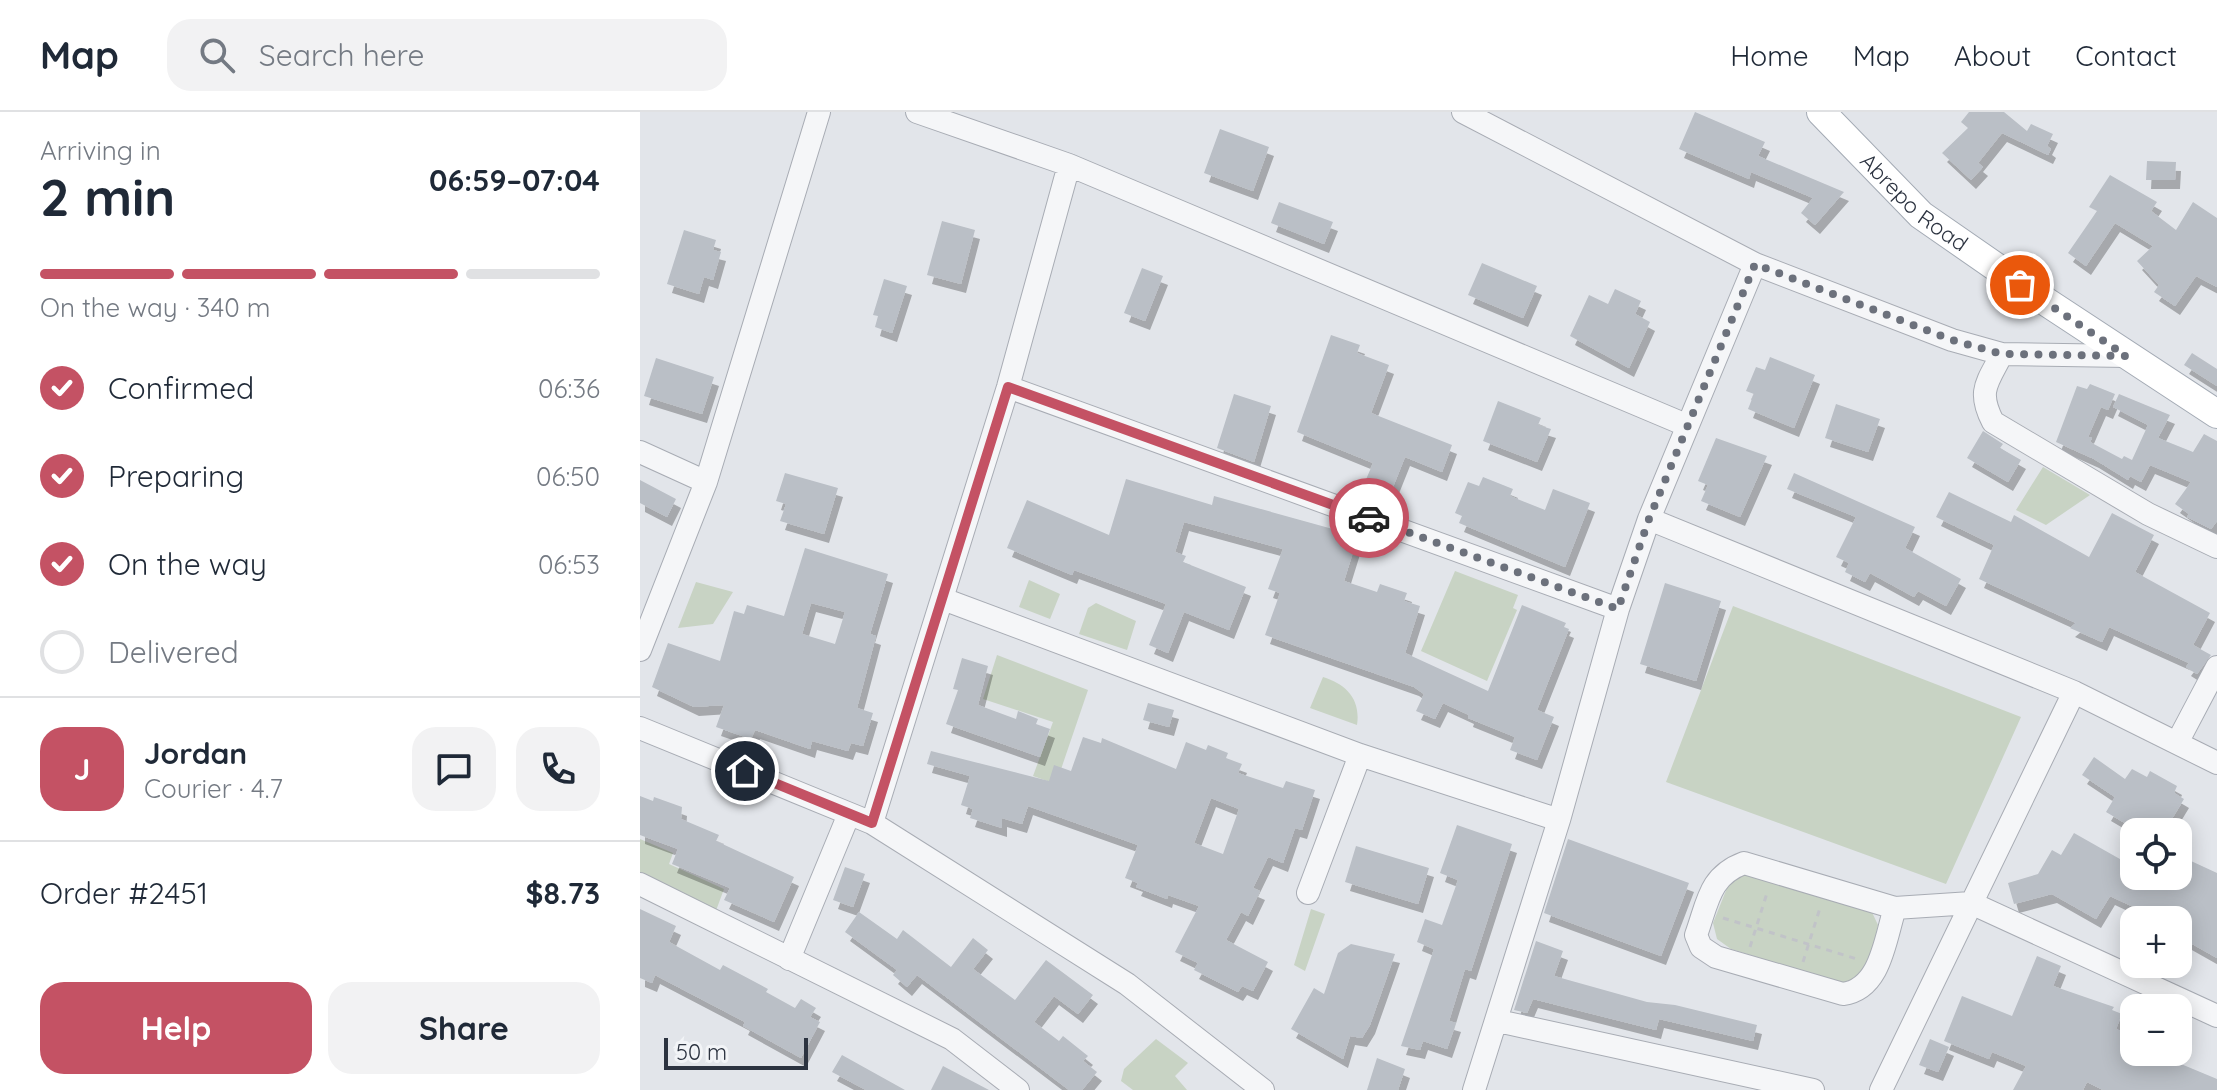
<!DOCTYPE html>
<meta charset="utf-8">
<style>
:root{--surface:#fff;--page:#f2f2f3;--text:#1f2937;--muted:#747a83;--line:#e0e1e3;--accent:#c45264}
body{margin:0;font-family:Quicksand,sans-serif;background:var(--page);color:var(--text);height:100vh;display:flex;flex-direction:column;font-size:30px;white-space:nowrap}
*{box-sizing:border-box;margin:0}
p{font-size:26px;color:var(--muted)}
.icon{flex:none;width:44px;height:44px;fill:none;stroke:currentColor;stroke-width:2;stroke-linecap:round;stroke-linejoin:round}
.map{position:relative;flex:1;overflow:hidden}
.panel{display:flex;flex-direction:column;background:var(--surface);width:640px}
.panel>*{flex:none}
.fabs{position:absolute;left:1480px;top:706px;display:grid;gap:16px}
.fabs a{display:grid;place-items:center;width:72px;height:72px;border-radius:16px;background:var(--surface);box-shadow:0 4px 20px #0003;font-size:40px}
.scale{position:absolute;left:24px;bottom:20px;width:144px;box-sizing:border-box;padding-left:8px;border:4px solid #2c3340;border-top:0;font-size:22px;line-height:28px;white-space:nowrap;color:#2c3340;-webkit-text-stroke:6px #f2f4f7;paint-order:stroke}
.pin{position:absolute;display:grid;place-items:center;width:68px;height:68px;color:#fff;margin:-34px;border:4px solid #fff;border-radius:50%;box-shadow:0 2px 8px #0007}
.courier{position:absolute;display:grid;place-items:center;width:80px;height:80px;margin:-40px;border:6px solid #c45264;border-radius:50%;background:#fff;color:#222;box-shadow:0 2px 10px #0007}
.summary em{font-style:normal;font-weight:800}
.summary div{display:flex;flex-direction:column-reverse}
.summary{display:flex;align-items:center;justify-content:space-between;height:136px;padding:0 40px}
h1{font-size:52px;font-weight:800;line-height:60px}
.bar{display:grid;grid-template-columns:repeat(4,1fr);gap:12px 8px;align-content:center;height:96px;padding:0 40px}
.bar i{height:10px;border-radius:6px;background:var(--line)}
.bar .on{background:var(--accent)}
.bar p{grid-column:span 4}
.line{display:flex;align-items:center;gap:20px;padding:0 40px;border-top:2px solid var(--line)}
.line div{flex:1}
.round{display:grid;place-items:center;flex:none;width:84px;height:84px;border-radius:24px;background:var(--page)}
ol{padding:0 40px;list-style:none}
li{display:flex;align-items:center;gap:24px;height:88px}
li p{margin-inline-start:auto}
li .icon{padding:8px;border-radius:50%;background:var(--accent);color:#fff;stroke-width:4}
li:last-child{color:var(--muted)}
li i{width:44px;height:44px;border:4px solid var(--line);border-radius:50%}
.action{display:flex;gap:16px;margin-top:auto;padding:16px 40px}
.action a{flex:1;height:92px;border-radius:24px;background:var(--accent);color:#fff;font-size:32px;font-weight:800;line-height:92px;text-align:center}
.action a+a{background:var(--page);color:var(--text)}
header{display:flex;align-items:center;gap:48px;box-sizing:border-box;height:112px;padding:0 40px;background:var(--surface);border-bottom:2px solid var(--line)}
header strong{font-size:38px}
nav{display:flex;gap:44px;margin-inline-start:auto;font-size:28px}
.search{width:560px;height:72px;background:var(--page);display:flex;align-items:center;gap:20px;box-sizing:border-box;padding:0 28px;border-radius:24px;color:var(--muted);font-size:30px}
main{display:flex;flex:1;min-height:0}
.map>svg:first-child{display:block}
.green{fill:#c8d3c4}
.building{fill:#babfc6;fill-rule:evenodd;filter:url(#shadow)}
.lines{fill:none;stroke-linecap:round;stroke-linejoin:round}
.minor-casing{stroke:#a8acb4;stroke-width:24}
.major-casing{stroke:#a3aab4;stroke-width:30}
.path{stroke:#c1c3c8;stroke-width:3;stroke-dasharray:6 6;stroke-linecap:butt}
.minor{stroke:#f5f6f8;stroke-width:22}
.major{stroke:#fff;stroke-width:28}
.done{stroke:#6c717c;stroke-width:8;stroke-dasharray:0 14.4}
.route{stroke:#c45264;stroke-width:10}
.labels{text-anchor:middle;stroke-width:8;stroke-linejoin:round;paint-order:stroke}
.street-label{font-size:22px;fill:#2c3340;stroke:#f2f4f7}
</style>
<header>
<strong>Map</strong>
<div class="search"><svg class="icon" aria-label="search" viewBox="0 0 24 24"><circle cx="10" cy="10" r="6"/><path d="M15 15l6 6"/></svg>Search here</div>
<nav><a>Home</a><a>Map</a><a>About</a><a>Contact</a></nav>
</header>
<main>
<section class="panel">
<div class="summary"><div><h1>2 min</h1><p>Arriving in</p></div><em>06:59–07:04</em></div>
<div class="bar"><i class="on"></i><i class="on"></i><i class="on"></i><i></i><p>On the way · 340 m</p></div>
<ol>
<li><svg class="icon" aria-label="check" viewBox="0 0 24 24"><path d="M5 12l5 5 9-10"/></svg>Confirmed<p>06:36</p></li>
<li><svg class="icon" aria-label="check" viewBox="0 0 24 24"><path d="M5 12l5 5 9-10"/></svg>Preparing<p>06:50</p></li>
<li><svg class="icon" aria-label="check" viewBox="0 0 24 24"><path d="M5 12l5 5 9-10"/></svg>On the way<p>06:53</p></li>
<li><i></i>Delivered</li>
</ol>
<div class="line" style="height:144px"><b class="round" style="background:var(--accent);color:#fff">J</b><div><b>Jordan</b><p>Courier · 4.7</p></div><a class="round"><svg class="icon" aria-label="chat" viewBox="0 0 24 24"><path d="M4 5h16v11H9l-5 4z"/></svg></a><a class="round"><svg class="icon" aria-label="phone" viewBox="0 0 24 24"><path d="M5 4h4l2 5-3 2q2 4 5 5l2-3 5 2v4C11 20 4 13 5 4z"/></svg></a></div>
<div class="line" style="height:104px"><div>Order #2451</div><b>$8.73</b></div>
<div class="action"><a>Help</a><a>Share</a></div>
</section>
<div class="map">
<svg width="1577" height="978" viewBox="0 0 1577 978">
<defs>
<filter id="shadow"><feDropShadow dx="5" dy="9" stdDeviation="0" flood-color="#0004"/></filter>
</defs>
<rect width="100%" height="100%" fill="#e2e5ea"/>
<path class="green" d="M1403,355L1450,383L1406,413L1376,398Z
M815,459L878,483L873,496L877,498L847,569L781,539Z
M389,468L420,482L410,507L379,495Z
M56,470L93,480L73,512L38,516Z
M456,491L496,509L487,538L439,522L448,496Z
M1093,494L1381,605L1306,772L1026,670Z
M357,543L448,578L416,672L393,664L413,610L343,587Z
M683,565C706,572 721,587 717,613L670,596Z
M0,727L33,741L29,752L84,777L74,804L0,764Z
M1107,760L1230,796L1238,813L1227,863L1203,872L1091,837L1077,827L1073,811L1089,771Z
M671,797L685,802L665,859L654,853Z
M516,927L548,951L535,964L547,978H493L481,969L484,957Z"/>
<path class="building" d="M1055,0L1125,30L1118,44L1204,80L1175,113L1161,101L1173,86L1111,60L1109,67L1039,37Z
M1329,0H1364L1387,19L1391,12L1413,22L1407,34L1411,37L1408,43L1362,21L1338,51L1343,55L1331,68L1302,41L1328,16L1321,10Z
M580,17L629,35L613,79L564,61Z
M1507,49L1536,50L1535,68H1506Z
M1470,63L1517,90L1511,99L1536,118L1553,90L1577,106V175L1556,164L1535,194L1514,180L1519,173L1497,149L1513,134L1475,111L1446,154L1428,141L1457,99L1449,95Z
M639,90L693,110L684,132L631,111Z
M302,109L335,118L321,172L287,163Z
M44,118L76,128L73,138L81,140L73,168L64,165L59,182L27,172Z
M842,151L897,174L883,206L828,183Z
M502,156L523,164L505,209L484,201Z
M244,167L267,174L252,221L235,215L238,204L233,203Z
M975,177L1001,189L995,202L1010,210L989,256L930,224L949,183L968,192Z
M691,223L720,233L717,241L749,253L731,301L812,333L802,360L765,345L745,395L719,384L733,351L657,320Z
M1552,241L1577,257V274L1544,253Z
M1130,245L1175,263L1154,316L1108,297L1114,282L1106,279L1116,255L1125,258Z
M16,246L74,265L62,302L4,284Z
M1450,272L1475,282L1468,298L1461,295L1448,325L1452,326L1450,330L1482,347L1484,344L1492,348L1508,313L1473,295L1479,282L1530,303L1518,326L1553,340L1564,322L1577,329V409L1571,417L1547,405L1549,402L1535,392L1551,370L1510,353L1501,370L1490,364L1488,368L1454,347L1416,330L1437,274L1447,277Z
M594,282L631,294L614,350L577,336Z
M858,289L901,306L898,313L911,317L897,350L843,329Z
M1196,292L1240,307L1228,340L1185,326Z
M1343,319L1363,332L1360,336L1381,348L1368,370L1327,346Z
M1076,326L1127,344L1100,405L1061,389L1068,373L1058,369Z
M145,361L198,376L184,422L140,409L146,392L136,389Z
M1154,361L1275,415L1265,436L1321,467L1306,494L1278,479L1274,485L1230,461L1225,470L1205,460L1209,451L1196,445L1216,405L1147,377Z
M843,365L873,377L870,384L905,398L913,377L950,391L925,455L819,411L822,404L815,401L828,370L839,374Z
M486,367L572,393L574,384L718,424L704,469L737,480L740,472L767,481L764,489L780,494L765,541L848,579L882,493L926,511L924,515L929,517L897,598L914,605L897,648L870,638L875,625L828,606L829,603L803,591L795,607L776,599L784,582L774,575L625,523L640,481L628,477L643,437L544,410L535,440L546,444L543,450L606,475L589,518L544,500L528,541L509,533L526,492L434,458L432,463L367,436L387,388L469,423Z
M0,368L36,387L27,405L0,391Z
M1309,380L1371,410L1374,403L1449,445L1472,401L1514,423L1495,460L1570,501L1553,533L1571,543L1557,562L1546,555L1549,551L1469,515L1462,530L1430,516L1436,511L1339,467L1354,433L1296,405Z
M165,436L248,462L230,522L236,524L217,596L233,601L223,634L211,631L208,639L172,629L170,637L115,618L111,627L76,615L84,593L54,595L12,575L28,531L80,549L94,499L104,502L107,493L144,504ZM171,491L205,500L195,532L162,522Z
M1025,471L1081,489L1056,569L1000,552Z
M322,546L348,554L338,593L376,607L378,599L398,607L396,612L410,617L400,645L306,612L318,578L313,577Z
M508,591L534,598L529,615L503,608Z
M443,625L461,631L462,626L536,657L546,630L566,638L568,633L588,641L586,646L602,652L598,661L643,676L646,669L675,678L662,718L655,716L643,751L628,745L613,776L620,779L608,804L601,800L586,828L628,850L613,879L602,874L598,880L554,858L558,851L535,840L559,794L528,783L527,787L496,775L498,771L485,766L498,733L388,694L382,712L362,706V716L330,706L333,697L321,693L330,664L287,652L291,639L409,669L414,653L431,659ZM571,686L599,697L583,742L554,731Z
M1454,645L1485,667L1492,657L1507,665L1510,659L1537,674L1534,681L1544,687L1524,720H1500L1466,700L1475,685L1442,663Z
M0,684L13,689L14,685L42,695L41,707L79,723L76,729L154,765L134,810L84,788L90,776L32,752L38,737L0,723Z
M817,713L872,732L831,859L825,857L809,909L816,911L807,937L783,929L780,938L761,934L794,837L777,830L785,807L802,813L818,768L800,761Z
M1434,721L1494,755V764H1538V743L1577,761V846L1538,824V808H1521L1470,784L1456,807L1412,782L1374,792L1368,771L1398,762L1412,738L1421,743Z
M928,727L1049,771L1021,844L904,801Z
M716,734L789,756L778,792L705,770Z
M205,755L225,762L213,795L193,788Z
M0,797L36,814L29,830L80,858L83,853L128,877L126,880L155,896L161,887L176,896L170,905L180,910L161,946L103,914L105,910L15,863L12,871L0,866Z
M219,800L257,827L263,818L311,855L333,826L348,838L333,857L375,888L406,848L453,883L438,902L414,884L394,910L419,929L423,924L448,944L443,949L457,960L442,978H429L277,863L267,875L253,863L257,858L205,820Z
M896,829L923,839L914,864L1007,890L1035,893L1117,913L1113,929L1019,907L1016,918L893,887L887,901L874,898Z
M711,832L755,842L730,913L722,926L710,924L703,947L651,917L674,876L684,882L698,841Z
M1397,844L1421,854L1413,874L1474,895L1472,898L1482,902L1476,917L1494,925V940H1525L1542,949L1541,952L1577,967V978H1463L1447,970L1443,978H1373L1386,954L1352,940L1349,947L1304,929L1322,884L1372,904Z
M1290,927L1309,935L1298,960L1279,953Z
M202,943L265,978H226L192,960Z
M737,946L765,957L758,978H727Z
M303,954L349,978H291Z"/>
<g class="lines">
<g class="minor-casing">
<path id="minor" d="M277,0L429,53L1046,313
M823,0L1115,152L1312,228L1362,242L1486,244
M1362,242C1347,271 1337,279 1353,310L1508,402L1577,435
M368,275L978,497
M0,340L66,370
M1009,407L1434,580L1577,651
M303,487L720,643L919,708
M0,538L66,370L179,0
M0,616L232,711L487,872L623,978
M1538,629L1577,555
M232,711L368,275L429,53
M0,772L312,927L378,978
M668,781L720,643
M1255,796C1245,827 1241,877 1203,882L1076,845L1061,835L1056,823C1068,790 1069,764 1104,751L1255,796L1331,791L1577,904
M149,847L209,702
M858,909L1173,978
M834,978L919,708L978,497L1009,407L1115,152
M1241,978L1434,580"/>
</g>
<g class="major-casing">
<g id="major">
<path id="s1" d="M1181,0L1281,103L1405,189L1577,302"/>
</g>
</g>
<path class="path" d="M1083,806L1217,847
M1110,835L1127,781
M1163,850L1180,796"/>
<use href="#minor" class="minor"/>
<use href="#major" class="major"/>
</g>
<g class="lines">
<path class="done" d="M729,406L978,497L1009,407L1115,152L1312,228L1362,242L1486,244L1380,173"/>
<path class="route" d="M105,659L232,711L368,275L729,406"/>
</g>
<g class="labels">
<g class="street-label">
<text dy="8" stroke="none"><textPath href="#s1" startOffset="130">Abrepo Road</textPath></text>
</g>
</g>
</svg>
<div class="fabs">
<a><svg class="icon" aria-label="locate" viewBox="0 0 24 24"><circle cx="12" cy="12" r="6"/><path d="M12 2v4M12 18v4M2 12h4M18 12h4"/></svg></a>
<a>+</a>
<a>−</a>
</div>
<div class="scale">50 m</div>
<div class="pin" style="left:1380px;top:173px;background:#ea580c"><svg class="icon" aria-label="bag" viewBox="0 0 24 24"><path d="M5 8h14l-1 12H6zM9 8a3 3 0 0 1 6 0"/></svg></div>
<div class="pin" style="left:105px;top:659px;background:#1f2937"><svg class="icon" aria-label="home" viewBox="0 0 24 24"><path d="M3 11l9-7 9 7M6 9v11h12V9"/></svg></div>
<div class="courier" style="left:729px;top:406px"><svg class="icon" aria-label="car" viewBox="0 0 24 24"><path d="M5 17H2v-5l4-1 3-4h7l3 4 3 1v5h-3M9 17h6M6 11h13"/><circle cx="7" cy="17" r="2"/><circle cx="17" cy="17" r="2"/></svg></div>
</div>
</main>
